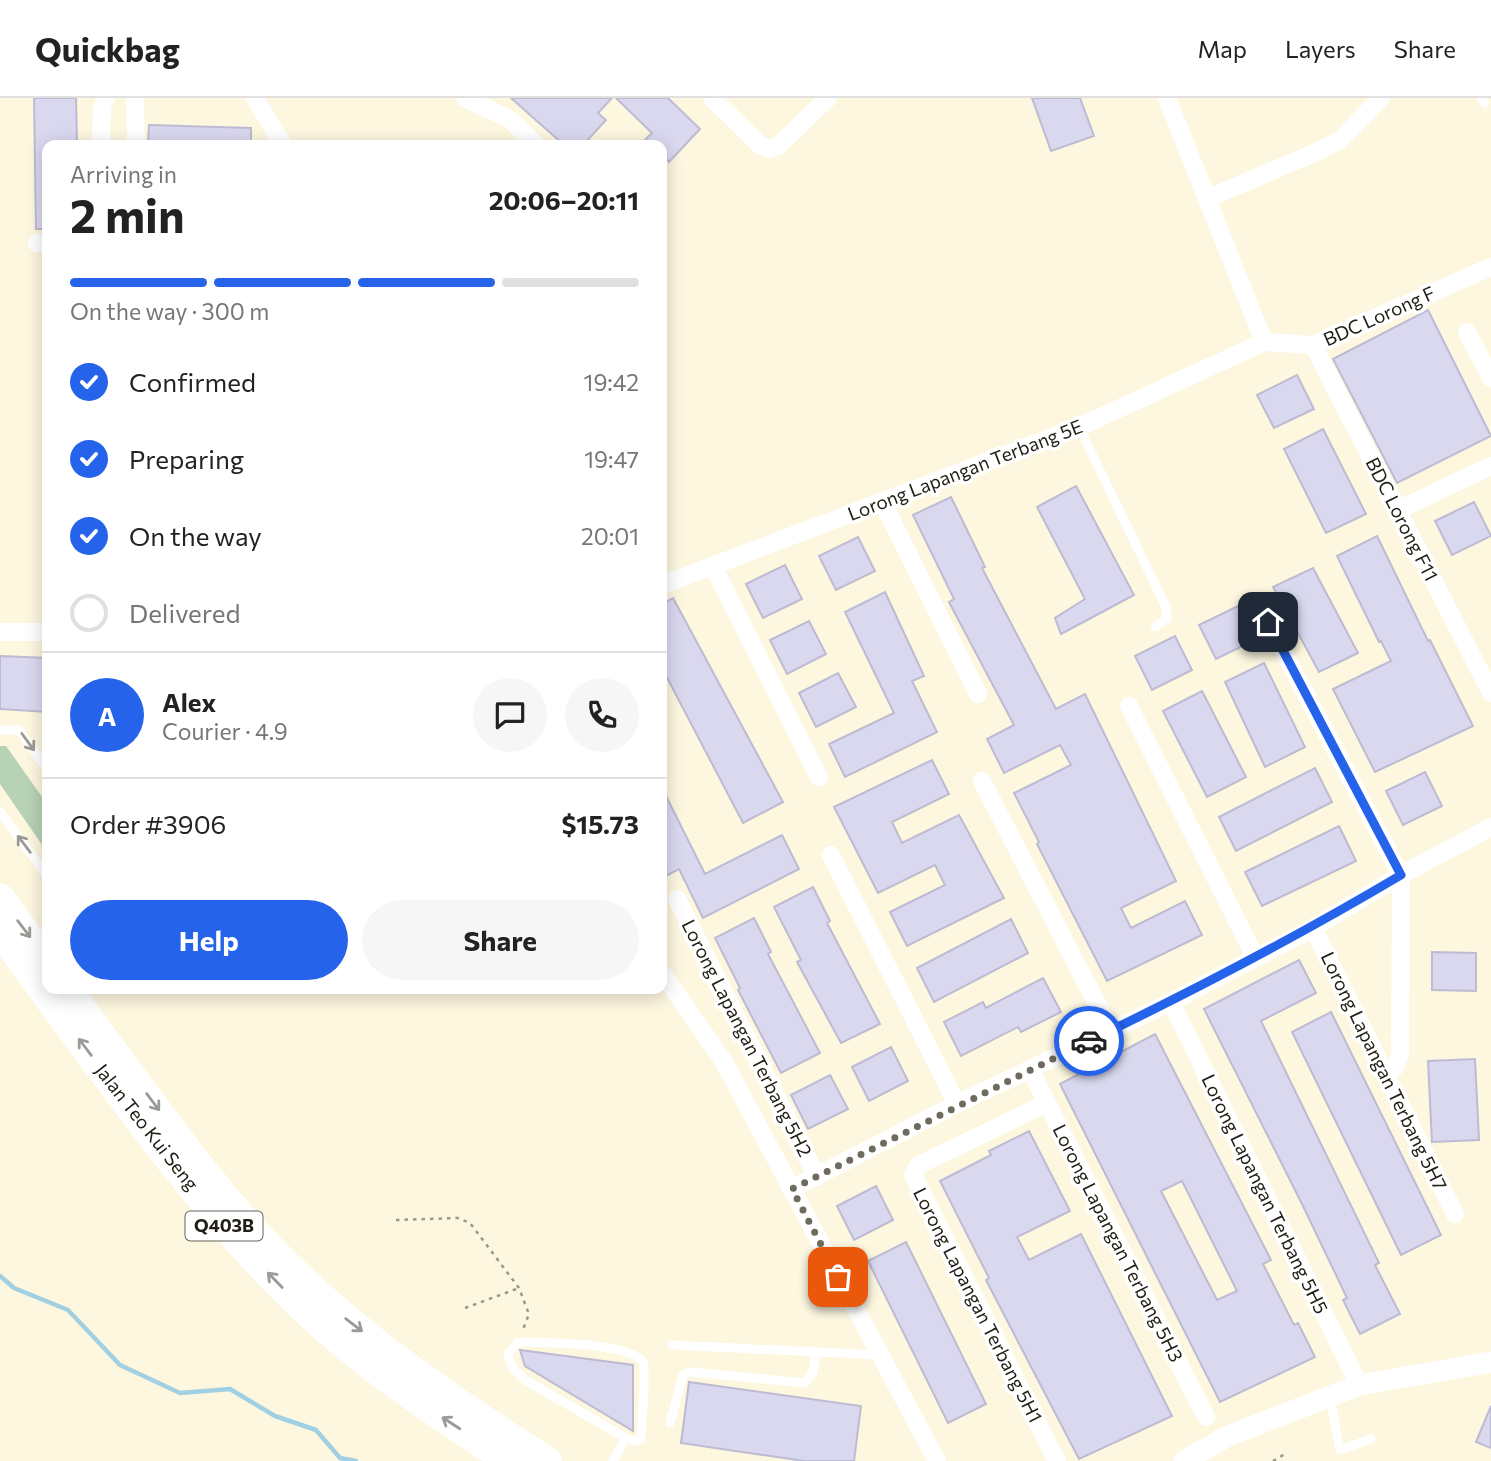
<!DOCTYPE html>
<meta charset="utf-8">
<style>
:root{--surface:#fff;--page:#f6f6f6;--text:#222;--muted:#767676;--line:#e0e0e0;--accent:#2563eb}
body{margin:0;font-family:Commissioner,sans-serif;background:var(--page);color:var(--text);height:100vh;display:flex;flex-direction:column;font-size:26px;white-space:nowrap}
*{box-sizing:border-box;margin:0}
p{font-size:23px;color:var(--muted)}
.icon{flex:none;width:38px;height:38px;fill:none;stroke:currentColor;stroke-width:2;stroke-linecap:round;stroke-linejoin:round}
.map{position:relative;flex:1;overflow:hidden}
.sheet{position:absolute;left:42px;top:42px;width:625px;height:854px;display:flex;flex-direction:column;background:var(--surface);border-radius:14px;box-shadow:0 4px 18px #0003}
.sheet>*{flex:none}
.pin{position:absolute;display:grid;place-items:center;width:60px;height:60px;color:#fff;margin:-30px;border-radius:14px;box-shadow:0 4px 10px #0006}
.courier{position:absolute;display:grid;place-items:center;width:70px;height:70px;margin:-35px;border:5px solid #2563eb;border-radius:50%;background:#fff;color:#222;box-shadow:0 2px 9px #0007}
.headline em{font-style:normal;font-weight:700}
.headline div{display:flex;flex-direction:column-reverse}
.headline{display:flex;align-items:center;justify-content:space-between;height:119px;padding:0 28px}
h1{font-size:46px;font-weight:700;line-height:52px}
.bar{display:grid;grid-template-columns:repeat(4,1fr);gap:10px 7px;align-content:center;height:84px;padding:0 28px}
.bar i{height:9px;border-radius:5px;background:var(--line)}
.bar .current{background:var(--accent)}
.bar p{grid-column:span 4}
.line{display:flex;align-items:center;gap:18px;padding:0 28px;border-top:2px solid var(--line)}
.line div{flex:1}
.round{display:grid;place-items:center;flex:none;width:74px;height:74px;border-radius:37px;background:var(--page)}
ol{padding:0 28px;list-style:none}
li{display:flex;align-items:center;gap:21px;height:77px}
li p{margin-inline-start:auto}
li .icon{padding:7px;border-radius:50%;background:var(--accent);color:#fff;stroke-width:4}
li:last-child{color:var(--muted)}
li i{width:38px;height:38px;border:4px solid var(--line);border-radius:50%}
.cta{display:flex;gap:14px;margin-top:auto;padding:14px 28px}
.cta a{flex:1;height:80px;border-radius:42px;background:var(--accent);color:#fff;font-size:28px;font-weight:700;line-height:80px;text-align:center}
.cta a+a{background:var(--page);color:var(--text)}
header{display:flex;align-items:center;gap:42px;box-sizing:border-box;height:98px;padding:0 35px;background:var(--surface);border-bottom:2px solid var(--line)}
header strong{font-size:33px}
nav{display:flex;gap:38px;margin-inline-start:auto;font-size:24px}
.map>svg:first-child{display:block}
.green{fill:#b7d2b4}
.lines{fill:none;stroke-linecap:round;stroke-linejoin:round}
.stream{stroke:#a1d0e2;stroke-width:4.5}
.building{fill:#dad8ef;stroke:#bdbbd1;stroke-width:2;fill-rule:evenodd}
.path{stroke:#9c9887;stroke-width:2.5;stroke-dasharray:3.5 5;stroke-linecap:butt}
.service{stroke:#fff;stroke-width:9}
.minor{stroke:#fff;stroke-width:18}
.tertiary{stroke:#fff;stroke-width:21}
.trunk{stroke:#fff;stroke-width:28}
.oneway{stroke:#9b9a96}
.done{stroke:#6e6a5d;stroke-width:7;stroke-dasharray:0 12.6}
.route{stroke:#2563eb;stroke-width:9}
.labels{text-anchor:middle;stroke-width:7;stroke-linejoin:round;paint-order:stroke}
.shield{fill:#fff;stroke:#64625c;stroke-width:2}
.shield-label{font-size:18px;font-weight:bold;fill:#211e16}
.street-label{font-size:19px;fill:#211e16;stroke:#fff}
</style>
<header>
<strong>Quickbag</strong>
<nav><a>Map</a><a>Layers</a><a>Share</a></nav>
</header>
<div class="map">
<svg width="1491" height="1363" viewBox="0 0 1491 1363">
<rect width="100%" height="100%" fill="#fdf7e0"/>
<path class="green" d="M0,648H6L47,706V754L0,686Z"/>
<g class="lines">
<path class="stream" d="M0,1178L14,1190L68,1212L120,1267L180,1295L230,1291L275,1318L316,1332L340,1360L356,1363"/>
</g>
<path class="building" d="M34,0H76L77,47H47V131H36Z
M511,0H612L598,15L606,22L583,47H564Z
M616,0H668L700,31L669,64L662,57V47H651L645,42L652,35Z
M1032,0H1080L1094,38L1051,53Z
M149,27L251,30V47H148Z
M1428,212L1491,338L1397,385L1333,261Z
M1297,277L1314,311L1274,330L1257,297Z
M1323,331L1366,416L1326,435L1284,351Z
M1076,388L1134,497L1061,536L1055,520L1085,501L1037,409Z
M951,399L985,469L982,470L1056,611L1085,596L1176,783L1121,810L1131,830L1185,803L1202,837L1107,883L1037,746L1039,744L1014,695L1071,667L1060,647L1004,675L987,641L1014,627L949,504L954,501L913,417Z
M1474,404L1491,438L1452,457L1435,423Z
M1377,438L1428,543L1430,542L1473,628L1375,674L1333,591L1391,563L1381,543L1379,544L1337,458Z
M858,439L875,473L836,492L819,458Z
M785,467L802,501L763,520L746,486Z
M1313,470L1358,555L1319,574L1273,489Z
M885,494L924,578L912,583L937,634L845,679L829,646L894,615L845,514Z
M673,500L783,704L743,725L662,570V506Z
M1238,508L1255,542L1216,561L1199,527Z
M809,523L826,556L787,576L770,542Z
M1175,538L1192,572L1152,592L1135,558Z
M0,558L47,560V614L0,611Z
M1264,565L1305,649L1265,669L1225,584Z
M838,575L856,609L816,629L799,595Z
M1202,593L1246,679L1207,699L1163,613Z
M932,662L949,696L892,724L902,745L959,717L1004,800L907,848L890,814L945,787L935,767L878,795L834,709Z
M1315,670L1332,704L1236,753L1219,719Z
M1425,674L1442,708L1403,727L1386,693Z
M662,690L705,776L782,737L799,771L703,820L679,771L662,780Z
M1339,728L1356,763L1262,808L1245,774Z
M813,789L830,823L827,825L880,926L841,945L797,864L801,862L774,809Z
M754,820L771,854L768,856L820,955L781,975L738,892L740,890L715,840Z
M1011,821L1028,855L934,904L917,870Z
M1432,854L1476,855V893L1432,892Z
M1299,862L1316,895L1261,923L1379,1165L1375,1167L1400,1216L1360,1236L1343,1202L1347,1200L1302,1106L1204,911Z
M1043,880L1061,914L1021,934L1018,929L961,958L944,924L983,904L986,910Z
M1331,914L1441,1137L1401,1157L1292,934Z
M1155,936L1271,1162L1263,1166L1294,1227L1298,1225L1315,1259L1220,1304L1060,986ZM1182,1083L1237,1193L1217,1202L1161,1093Z
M891,949L908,983L869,1003L852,969Z
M1475,961L1479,1042L1432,1044L1428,963Z
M830,977L848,1011L808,1031L791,997Z
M1029,1033L1070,1113L1017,1139L1029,1162L1081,1136L1172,1318L1079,1361L986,1182L989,1180L940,1083L991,1057L989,1053Z
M876,1088L893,1122L854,1142L837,1108Z
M906,1144L986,1306L948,1325L868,1163Z
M520,1252L633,1267V1333L525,1268Z
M689,1284L861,1308L854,1363H804L681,1345Z
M1491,1308V1350L1476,1344Z"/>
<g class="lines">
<path class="path" d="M396,1122L458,1120L470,1125L519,1190L529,1216L522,1234
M465,1210L519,1190
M1273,1363L1285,1356"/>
<path class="service" d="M1481,0L1485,5
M1079,329L1166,509L1167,521L1155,529
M0,632H19L47,671
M0,714L47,778
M131,891H149
M672,1247L880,1257
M1330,1300L1340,1352L1371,1341
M670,1325L683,1277L690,1274L805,1285L813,1274L816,1254
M613,1363L626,1340L635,1343L641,1341C641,1327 647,1275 643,1265C634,1244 542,1245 518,1244L508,1256L512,1269L525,1282L626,1340"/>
<path class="minor" d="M135,0L136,47
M255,0L283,47
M465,0L511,22L536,47
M712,0L760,47L769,51L778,48L828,0
M1167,0L1264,244
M101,47L102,10L106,0
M1206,101L1319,53L1340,42L1381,0
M37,145L47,146
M1467,234L1491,280
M1313,247L1491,595
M883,405L978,596
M1398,412L1491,368
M713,468L819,679
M662,487L1079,329L1264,244L1313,247L1491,169
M1268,524L1401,777L1400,957L1395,969L1386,975
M0,534H47
M1129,608L1255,859
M982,683L1111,933
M831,757L957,1006
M677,801L817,1079
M1313,830L1455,1116
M662,875L724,964L937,1363
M1171,904L1359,1287
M1030,971L1206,1319
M1047,1005L919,1067L913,1077L1057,1363
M791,1091L957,1006L1171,904L1313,830L1401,777L1491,729"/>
<path class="tertiary" d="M1184,1363L1228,1338L1359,1287L1491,1264"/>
<path class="trunk" d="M0,799L47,863
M0,835C95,962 185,1097 299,1207C361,1267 436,1316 508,1363
M68,891C124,966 178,1044 239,1115C326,1216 436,1292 548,1363"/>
</g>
<defs><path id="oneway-shaft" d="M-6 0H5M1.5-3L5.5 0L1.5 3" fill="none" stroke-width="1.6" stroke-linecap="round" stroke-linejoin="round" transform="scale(1.75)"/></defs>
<g class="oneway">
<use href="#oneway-shaft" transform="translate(28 644) rotate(54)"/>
<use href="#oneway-shaft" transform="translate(24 746) rotate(-127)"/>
<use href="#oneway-shaft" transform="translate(24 831) rotate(53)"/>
<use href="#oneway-shaft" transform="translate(85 949) rotate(-127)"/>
<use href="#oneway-shaft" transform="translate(153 1004) rotate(53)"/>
<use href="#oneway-shaft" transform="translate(275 1182) rotate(-134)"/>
<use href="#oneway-shaft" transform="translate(354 1227) rotate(38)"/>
<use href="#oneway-shaft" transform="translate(451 1325) rotate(-147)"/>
</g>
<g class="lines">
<path class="done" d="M838,1179L792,1091L1089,943"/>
<path class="route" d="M1089,943C1195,892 1300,837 1401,777L1268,524"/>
</g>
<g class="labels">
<rect class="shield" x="185.5" y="1113.5" width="77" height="29" rx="5"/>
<g class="shield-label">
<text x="224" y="1134">Q403B</text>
</g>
<g class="street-label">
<text transform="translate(1379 218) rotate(-24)" y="7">BDC Lorong F</text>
<text transform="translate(965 372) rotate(-21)" y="7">Lorong Lapangan Terbang 5E</text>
<text transform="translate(1402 421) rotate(63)" y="7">BDC Lorong F11</text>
<text transform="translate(747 940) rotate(63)" y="7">Lorong Lapangan Terbang 5H2</text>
<text transform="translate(1384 973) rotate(64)" y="7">Lorong Lapangan Terbang 5H7</text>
<text transform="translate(147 1029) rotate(52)" y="7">Jalan Teo Kui Seng</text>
<text transform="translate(1265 1096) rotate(64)" y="7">Lorong Lapangan Terbang 5H5</text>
<text transform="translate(1118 1145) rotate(63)" y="7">Lorong Lapangan Terbang 5H3</text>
<text transform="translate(978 1207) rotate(63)" y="7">Lorong Lapangan Terbang 5H1</text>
</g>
</g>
</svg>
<div class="pin" style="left:838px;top:1179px;background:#ea580c"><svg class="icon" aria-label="bag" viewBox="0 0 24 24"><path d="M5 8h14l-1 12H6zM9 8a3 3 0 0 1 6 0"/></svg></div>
<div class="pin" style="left:1268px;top:524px;background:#1f2937"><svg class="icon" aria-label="home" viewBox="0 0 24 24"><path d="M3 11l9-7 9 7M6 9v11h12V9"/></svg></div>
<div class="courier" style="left:1089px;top:943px"><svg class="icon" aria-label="car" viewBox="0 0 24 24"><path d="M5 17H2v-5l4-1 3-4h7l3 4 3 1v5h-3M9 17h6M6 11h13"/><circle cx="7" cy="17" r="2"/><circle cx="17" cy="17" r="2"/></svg></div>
<section class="sheet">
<div class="headline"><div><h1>2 min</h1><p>Arriving in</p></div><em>20:06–20:11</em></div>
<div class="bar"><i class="current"></i><i class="current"></i><i class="current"></i><i></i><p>On the way · 300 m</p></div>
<ol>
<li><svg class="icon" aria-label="check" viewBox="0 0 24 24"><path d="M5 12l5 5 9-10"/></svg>Confirmed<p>19:42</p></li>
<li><svg class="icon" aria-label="check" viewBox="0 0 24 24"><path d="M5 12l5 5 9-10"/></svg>Preparing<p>19:47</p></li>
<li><svg class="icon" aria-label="check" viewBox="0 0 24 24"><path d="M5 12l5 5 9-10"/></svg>On the way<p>20:01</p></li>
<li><i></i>Delivered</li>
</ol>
<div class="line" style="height:126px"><b class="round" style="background:var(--accent);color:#fff">A</b><div><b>Alex</b><p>Courier · 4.9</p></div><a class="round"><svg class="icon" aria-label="chat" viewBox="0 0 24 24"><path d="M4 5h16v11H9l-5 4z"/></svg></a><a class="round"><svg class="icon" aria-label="phone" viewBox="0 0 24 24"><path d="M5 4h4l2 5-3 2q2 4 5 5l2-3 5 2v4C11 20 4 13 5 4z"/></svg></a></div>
<div class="line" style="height:91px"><div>Order #3906</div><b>$15.73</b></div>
<div class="cta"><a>Help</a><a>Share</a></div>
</section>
</div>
